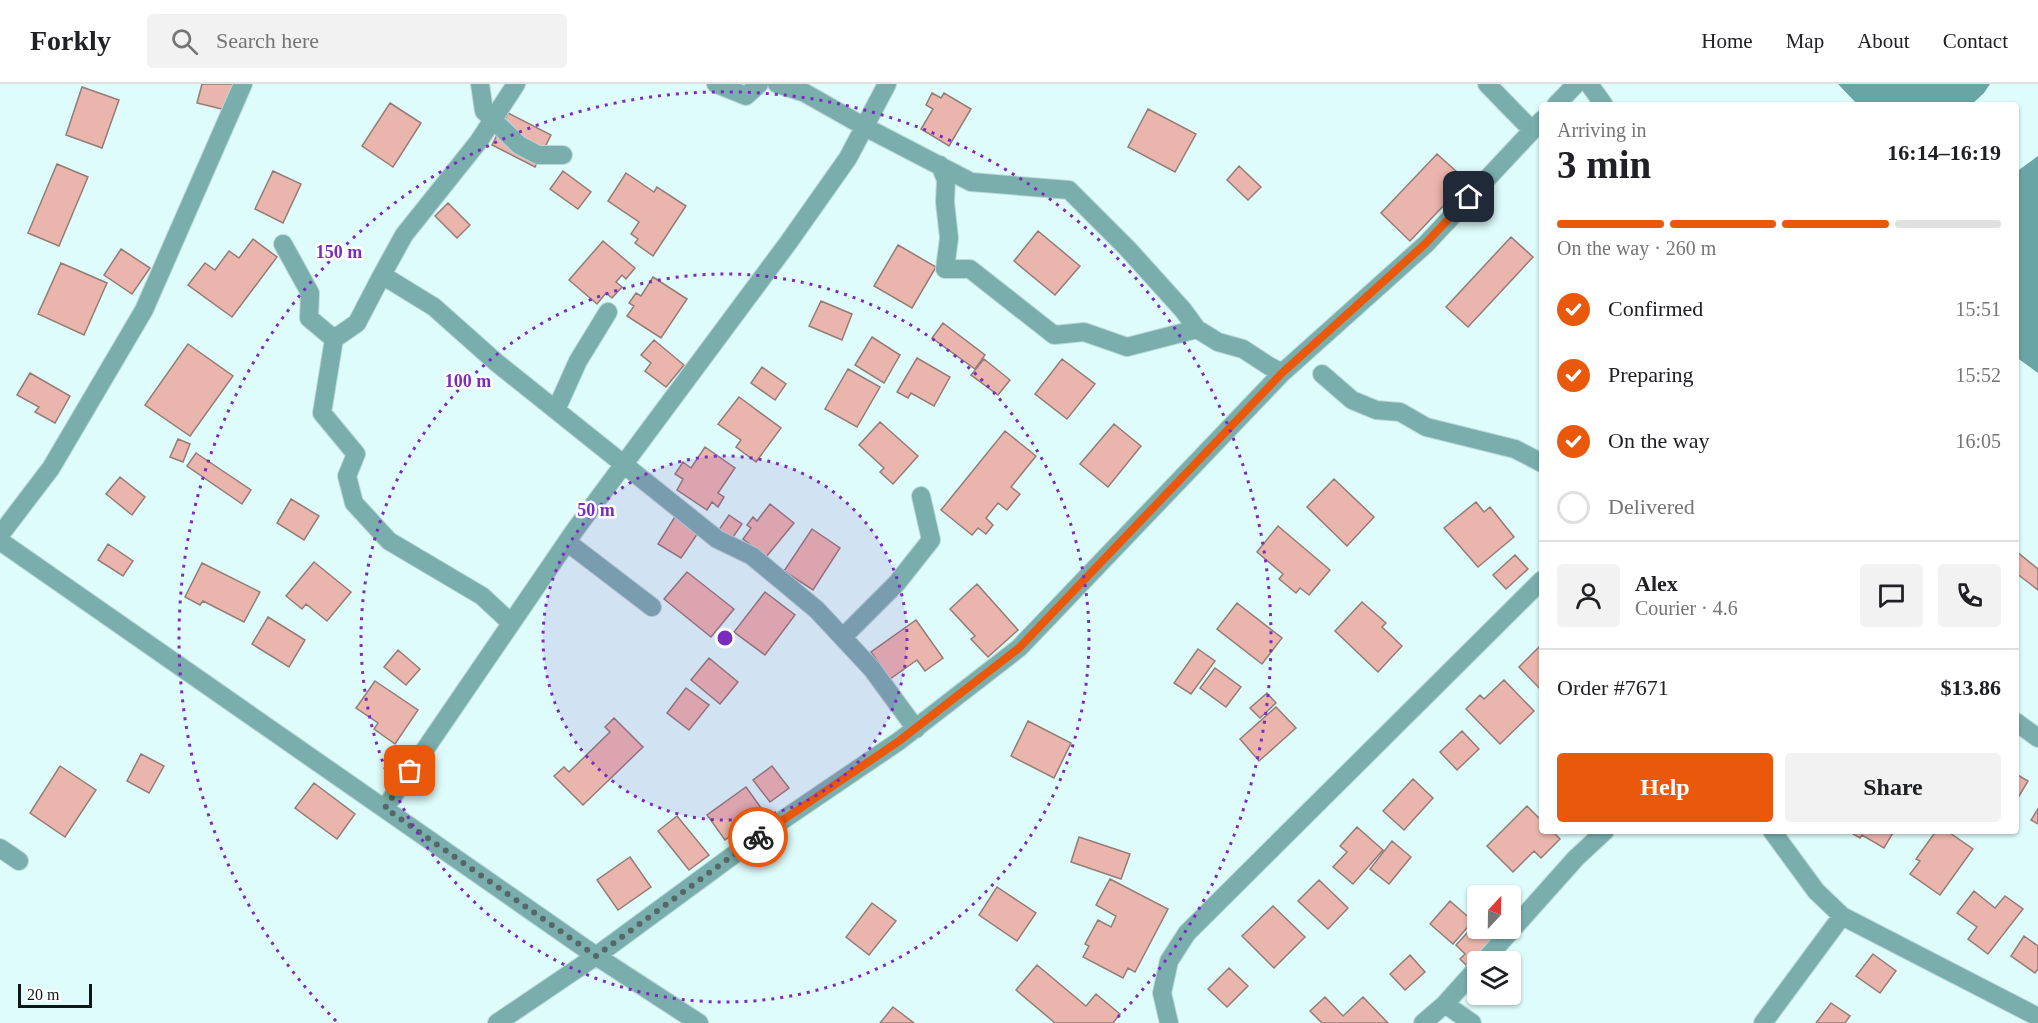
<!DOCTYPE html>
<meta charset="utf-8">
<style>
:root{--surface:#fff;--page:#f2f2f2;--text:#202124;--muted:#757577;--line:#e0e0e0;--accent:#ea580c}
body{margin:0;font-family:"Times New Roman",serif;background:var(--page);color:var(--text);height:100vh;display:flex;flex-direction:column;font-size:22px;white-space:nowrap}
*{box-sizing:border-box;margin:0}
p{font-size:20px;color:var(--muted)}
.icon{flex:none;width:33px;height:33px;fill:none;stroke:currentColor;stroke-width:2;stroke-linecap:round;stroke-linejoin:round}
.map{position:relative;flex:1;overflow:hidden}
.side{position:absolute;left:1539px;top:18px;width:480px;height:732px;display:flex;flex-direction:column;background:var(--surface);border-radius:6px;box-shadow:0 2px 4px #0004}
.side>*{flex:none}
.needle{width:39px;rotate:22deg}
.buttons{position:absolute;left:1467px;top:801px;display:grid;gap:12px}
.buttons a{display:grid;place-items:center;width:54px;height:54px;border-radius:6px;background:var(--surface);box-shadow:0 2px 4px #0004;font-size:30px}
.scale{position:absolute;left:18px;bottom:15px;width:74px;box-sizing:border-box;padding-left:6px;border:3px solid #0c1717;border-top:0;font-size:16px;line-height:21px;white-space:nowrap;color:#0c1717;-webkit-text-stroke:4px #fff;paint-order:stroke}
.pin{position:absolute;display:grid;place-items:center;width:51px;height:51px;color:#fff;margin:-26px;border-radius:12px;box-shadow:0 3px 9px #0006}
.courier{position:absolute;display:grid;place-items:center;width:60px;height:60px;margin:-30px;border:4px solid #ea580c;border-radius:50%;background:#fff;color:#222;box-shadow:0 2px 8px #0007}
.summary em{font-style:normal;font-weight:700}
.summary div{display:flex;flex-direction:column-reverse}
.summary{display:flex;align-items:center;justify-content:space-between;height:102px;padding:0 18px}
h1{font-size:39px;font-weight:700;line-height:45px}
.bar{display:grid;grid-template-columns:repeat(4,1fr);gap:9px 6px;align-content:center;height:72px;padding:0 18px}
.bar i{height:8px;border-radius:4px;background:var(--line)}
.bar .selected{background:var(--accent)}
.bar p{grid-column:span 4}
.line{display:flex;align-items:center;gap:15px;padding:0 18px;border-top:2px solid var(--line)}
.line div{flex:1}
.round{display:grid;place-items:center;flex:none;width:63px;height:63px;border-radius:6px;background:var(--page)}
ol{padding:0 18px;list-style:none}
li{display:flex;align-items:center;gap:18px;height:66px}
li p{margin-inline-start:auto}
li .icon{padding:6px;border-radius:50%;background:var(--accent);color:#fff;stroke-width:4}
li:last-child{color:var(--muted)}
li i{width:33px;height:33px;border:3px solid var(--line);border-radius:50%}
.primary-button{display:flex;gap:12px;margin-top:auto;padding:12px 18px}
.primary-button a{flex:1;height:69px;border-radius:6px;background:var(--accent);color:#fff;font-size:24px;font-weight:700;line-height:69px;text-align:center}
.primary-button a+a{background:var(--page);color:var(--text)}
header{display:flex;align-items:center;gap:36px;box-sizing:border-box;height:84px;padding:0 30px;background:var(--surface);border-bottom:2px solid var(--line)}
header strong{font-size:28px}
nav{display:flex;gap:33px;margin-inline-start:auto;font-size:21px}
.search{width:420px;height:54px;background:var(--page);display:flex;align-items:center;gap:15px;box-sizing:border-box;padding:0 21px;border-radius:6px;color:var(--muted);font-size:22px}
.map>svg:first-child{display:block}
.water{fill:#68a5a4}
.building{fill:#eab5ac;stroke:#947c77;stroke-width:1.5}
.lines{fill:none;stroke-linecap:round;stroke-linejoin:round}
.minor-casing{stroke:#bcd7d7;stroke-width:20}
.minor{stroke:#79aead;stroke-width:18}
.done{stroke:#556767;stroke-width:6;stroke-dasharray:0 10.8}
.route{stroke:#ea580c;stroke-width:8}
.ring{fill:none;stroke:#7b2cbf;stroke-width:3;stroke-dasharray:3 6}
.centre{fill:#7b2cbf;stroke:#fff;stroke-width:3}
.ring-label{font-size:18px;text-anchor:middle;font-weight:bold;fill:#7b2cbf;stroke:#fff;stroke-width:5;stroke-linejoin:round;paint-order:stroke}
</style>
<header>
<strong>Forkly</strong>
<div class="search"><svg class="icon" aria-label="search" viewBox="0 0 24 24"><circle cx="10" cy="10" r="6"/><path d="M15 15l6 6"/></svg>Search here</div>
<nav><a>Home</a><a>Map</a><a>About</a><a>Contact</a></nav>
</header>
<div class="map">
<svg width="2038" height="939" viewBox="0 0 2038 939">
<rect width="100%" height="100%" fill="#ddfcfb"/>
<path class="water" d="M1838,0H1990L1984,9L1971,21H1858Z
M2038,72V289L2016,273V88Z"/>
<path class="building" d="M202,0H237L230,27L197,19Z
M82,3L119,16L102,64L66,51Z
M932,9L941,14L944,9L971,25L949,62L921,45L933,25L926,21Z
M390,19L421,39L393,83L362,62Z
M1148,25L1196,50L1175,88L1128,63Z
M508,29L551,51L535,83L492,61Z
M1437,70L1467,97L1410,157L1381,129Z
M57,80L88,93L59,162L28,149Z
M1239,82L1261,103L1248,116L1227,96Z
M273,87L301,100L283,139L255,125Z
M563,87L591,108L578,125L550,105Z
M626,89L654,108L657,103L686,122L653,172L635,159L638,155L631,150L639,138L608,117Z
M448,119L470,141L457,154L435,132Z
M1038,147L1080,182L1055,211L1014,177Z
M1511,153L1533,173L1468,243L1446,223Z
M253,155L277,173L232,233L188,201L205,179L215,186L229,167L239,174Z
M603,157L635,184L626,195L622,191L616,198L622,203L612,214L606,209L597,220L569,196Z
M898,161L936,183L912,224L874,202Z
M121,165L150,184L132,210L104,191Z
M61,179L107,199L84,251L38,230Z
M653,193L687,215L661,254L627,232L634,222L629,219L636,209L641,212Z
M821,217L852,230L842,256L809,242Z
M943,239L985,271L975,285L932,254Z
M872,253L900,271L884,299L855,281Z
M654,256L684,281L666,303L645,287L651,279L641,271Z
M188,260L233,292L190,352L145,321Z
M917,274L950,293L934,322L911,309L908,314L897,308Z
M984,275L1010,296L998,311L971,291Z
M1062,275L1095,300L1067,335L1035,310Z
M762,283L786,300L775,316L751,299Z
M848,285L880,303L857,343L825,325Z
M30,289L70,312L55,339L35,328L39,323L17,311Z
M739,313L781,344L756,378L736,363L741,356L718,340Z
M880,338L918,372L893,400L880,388L884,384L859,361Z
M1114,340L1141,362L1108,403L1080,380Z
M1005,347L1036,372L1011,403L1020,410L1007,426L998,419L986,434L993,441L986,450L978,444L972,451L941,426Z
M178,355L190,360L183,378L170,373Z
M705,363L735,384L718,409L724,413L718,423L712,418L707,426L677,406L683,395L675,390L683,378L691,384Z
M196,369L251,406L242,420L187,382Z
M120,393L145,413L132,431L106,410Z
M1334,395L1374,433L1347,462L1307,423Z
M291,415L319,432L304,456L277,439Z
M1476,418L1484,428L1490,423L1514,453L1478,483L1444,444Z
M770,420L794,439L766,473L743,455L751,444L747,441L753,433L757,437Z
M676,431L700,446L681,474L658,460Z
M729,431L742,440L729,459L716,450Z
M1278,442L1330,486L1309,511L1300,504L1296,509L1279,495L1283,490L1257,468Z
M812,445L840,464L813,506L784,487Z
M108,460L133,477L123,492L98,476Z
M2016,467L2038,485V506L2016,489Z
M1515,471L1528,485L1506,505L1493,491Z
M314,478L351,508L327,537L306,520L302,525L286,512Z
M202,479L260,508L244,538L203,517L200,521L185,513Z
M687,488L734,525L711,553L664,515Z
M977,500L1018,546L988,573L971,555L975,552L950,525Z
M765,508L795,531L765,571L734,548Z
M1362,518L1386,539L1382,543L1402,562L1378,588L1335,547Z
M1237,519L1282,554L1262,580L1217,545Z
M268,533L305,556L289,583L252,560Z
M916,536L943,574L925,587L917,576L890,595L871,568Z
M1542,560V607L1519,583Z
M1198,565L1215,577L1191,610L1174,599Z
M398,566L420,585L406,601L384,583Z
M709,574L738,598L720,620L691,596Z
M1215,584L1241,603L1226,623L1200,604Z
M1504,596L1534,627L1500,660L1466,625L1480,611L1484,615Z
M375,597L418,626L395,660L374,645L378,639L356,624Z
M686,604L709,621L689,646L667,629Z
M1267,609L1276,619L1260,634L1250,624Z
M1276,623L1296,644L1259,677L1240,655Z
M614,634L643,663L583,721L554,692L564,683L569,688L610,648L605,643Z
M1028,637L1071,659L1054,694L1011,672Z
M1462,647L1479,665L1457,686L1440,668Z
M141,670L164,682L149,709L127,697Z
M60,682L96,706L65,753L30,729Z
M772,682L789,704L770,718L753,696Z
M2016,690L2028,697L2016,717Z
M1413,695L1433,714L1404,746L1383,727Z
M314,699L355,730L337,755L295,724Z
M746,703L764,728L725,756L707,731Z
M1527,722L1542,737V747H1552L1560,755L1541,774L1534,767L1513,788L1487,762Z
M2038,725V740L2031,736Z
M677,732L709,771L689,786L658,747Z
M1357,743L1383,766L1353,800L1333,783L1347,768L1340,762Z
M1848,747H1894L1884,764L1862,751L1860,754Z
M1936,747H1947L1973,765L1940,811L1910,790L1920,777L1916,775Z
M1079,753L1130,770L1121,795L1071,778Z
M1392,757L1411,773L1389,800L1370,785Z
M630,773L651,803L618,826L597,796Z
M1110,795L1168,825L1135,888L1128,884L1123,894L1083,873L1089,862L1085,860L1098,836L1111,843L1116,832L1096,821Z
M1319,796L1348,824L1328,845L1298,817Z
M997,803L1036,829L1017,857L979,831Z
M1974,807L1995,824L2005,812L2023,825L1988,870L1968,855L1977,843L1957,829Z
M1450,817L1473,837L1453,860L1430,840Z
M872,819L896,837L869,871L846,853Z
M1273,822L1305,853L1274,884L1242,852Z
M1478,837V844H1485L1497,855L1470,885L1460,875L1465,870L1456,861Z
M2024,852L2038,862V885L2035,889L2011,872Z
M1873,870L1896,887L1880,909L1856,892Z
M1410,871L1425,888L1405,906L1390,890Z
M1037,881L1086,922L1096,910L1120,930L1113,939H1055L1016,906Z
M1229,884L1248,902L1227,923L1208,905Z
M1325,913L1343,932L1363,913L1388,939H1322L1310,927Z
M1831,919L1850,932L1845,939H1816Z
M893,923L914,939H880Z"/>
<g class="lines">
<g class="minor-casing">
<path id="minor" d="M480,0L484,27L519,61L538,71H563
M516,0L479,57L404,151L382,191L434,223L497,279L717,455L752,472L817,526L872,585L916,645
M716,0L746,12L759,0
M777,0L805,9L865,43L971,98L1069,106L1127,164L1183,226L1197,245L1218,258L1243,265L1269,282L1282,289
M1487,0L1525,39
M1589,0L1604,21
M1556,21L1576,0
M940,81L946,96L945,118L949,154L945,185H970L1054,251L1084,248L1127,263L1197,245
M283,160L310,209L309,234L334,255
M382,191L357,239L334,255L322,329L356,370L347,392L354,419L389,457L482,512L511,539
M1322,290L1352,316L1376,326L1400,328L1426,343L1515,365L1542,379
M556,326L578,277L608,228
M0,451L51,384L144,226L243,0
M0,457L596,872L699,939
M567,458L652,523
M843,553L897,499L931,456L921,412
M2016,638L2038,654
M385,724L575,446L788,159L848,74L887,0
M1772,747L1816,807L1842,832L2038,933
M0,764L19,777
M1483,878L1576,774L1605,747
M1445,920L1472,939
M497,939L596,872L762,750L899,657L1019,564L1282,289L1426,160L1542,36
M1169,939L1162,909L1169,877L1187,849L1542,496
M1423,939L1445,920L1478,883
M1763,939L1842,832"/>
</g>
<use href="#minor" class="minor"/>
</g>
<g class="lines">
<path class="done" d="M410,687L385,724L596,872L758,753"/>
<path class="route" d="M758,753L899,657L1019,564L1282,289L1425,160L1469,113"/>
</g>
<circle cx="725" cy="554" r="182" fill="#7b2cbf" fill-opacity=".12"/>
<g class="ring">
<circle cx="725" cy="554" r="182"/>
<circle cx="725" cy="554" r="364"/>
<path d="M336 937A546 546 0 1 1 1114 937"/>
</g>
<circle cx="725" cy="554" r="9" class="centre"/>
<g class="ring-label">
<text x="339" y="174">150 m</text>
<text x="468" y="303">100 m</text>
<text x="596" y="432">50 m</text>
</g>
</svg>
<div class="buttons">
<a><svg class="needle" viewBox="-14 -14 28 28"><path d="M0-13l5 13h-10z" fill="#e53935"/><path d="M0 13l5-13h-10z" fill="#757577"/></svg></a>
<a><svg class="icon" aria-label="layers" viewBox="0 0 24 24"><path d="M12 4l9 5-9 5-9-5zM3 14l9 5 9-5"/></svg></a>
</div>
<div class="scale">20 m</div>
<div class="pin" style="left:410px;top:687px;background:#ea580c"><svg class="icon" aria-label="bag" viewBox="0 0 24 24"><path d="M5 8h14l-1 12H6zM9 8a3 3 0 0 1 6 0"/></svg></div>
<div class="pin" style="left:1469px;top:113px;background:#1f2937"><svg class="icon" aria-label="home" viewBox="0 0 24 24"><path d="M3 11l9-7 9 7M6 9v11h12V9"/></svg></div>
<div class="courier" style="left:758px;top:753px"><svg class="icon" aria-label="bike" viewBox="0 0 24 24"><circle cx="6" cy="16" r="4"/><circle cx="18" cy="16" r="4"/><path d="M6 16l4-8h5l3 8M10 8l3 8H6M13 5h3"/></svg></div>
<section class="side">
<div class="summary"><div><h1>3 min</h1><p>Arriving in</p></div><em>16:14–16:19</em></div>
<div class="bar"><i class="selected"></i><i class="selected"></i><i class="selected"></i><i></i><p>On the way · 260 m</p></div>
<ol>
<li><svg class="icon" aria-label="check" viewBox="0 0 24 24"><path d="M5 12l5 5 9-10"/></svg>Confirmed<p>15:51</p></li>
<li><svg class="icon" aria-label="check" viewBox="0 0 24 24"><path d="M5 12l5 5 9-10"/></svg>Preparing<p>15:52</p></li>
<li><svg class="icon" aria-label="check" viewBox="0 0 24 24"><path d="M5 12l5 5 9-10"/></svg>On the way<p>16:05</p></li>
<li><i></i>Delivered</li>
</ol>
<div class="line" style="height:108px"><a class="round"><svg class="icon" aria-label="person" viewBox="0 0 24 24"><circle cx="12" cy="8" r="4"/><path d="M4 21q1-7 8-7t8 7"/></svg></a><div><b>Alex</b><p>Courier · 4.6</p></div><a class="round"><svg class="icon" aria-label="chat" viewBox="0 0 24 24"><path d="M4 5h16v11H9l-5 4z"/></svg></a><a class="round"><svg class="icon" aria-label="phone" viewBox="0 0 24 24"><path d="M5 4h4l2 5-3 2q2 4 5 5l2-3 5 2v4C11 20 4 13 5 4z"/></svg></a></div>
<div class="line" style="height:78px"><div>Order #7671</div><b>$13.86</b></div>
<div class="primary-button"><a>Help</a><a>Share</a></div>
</section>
</div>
